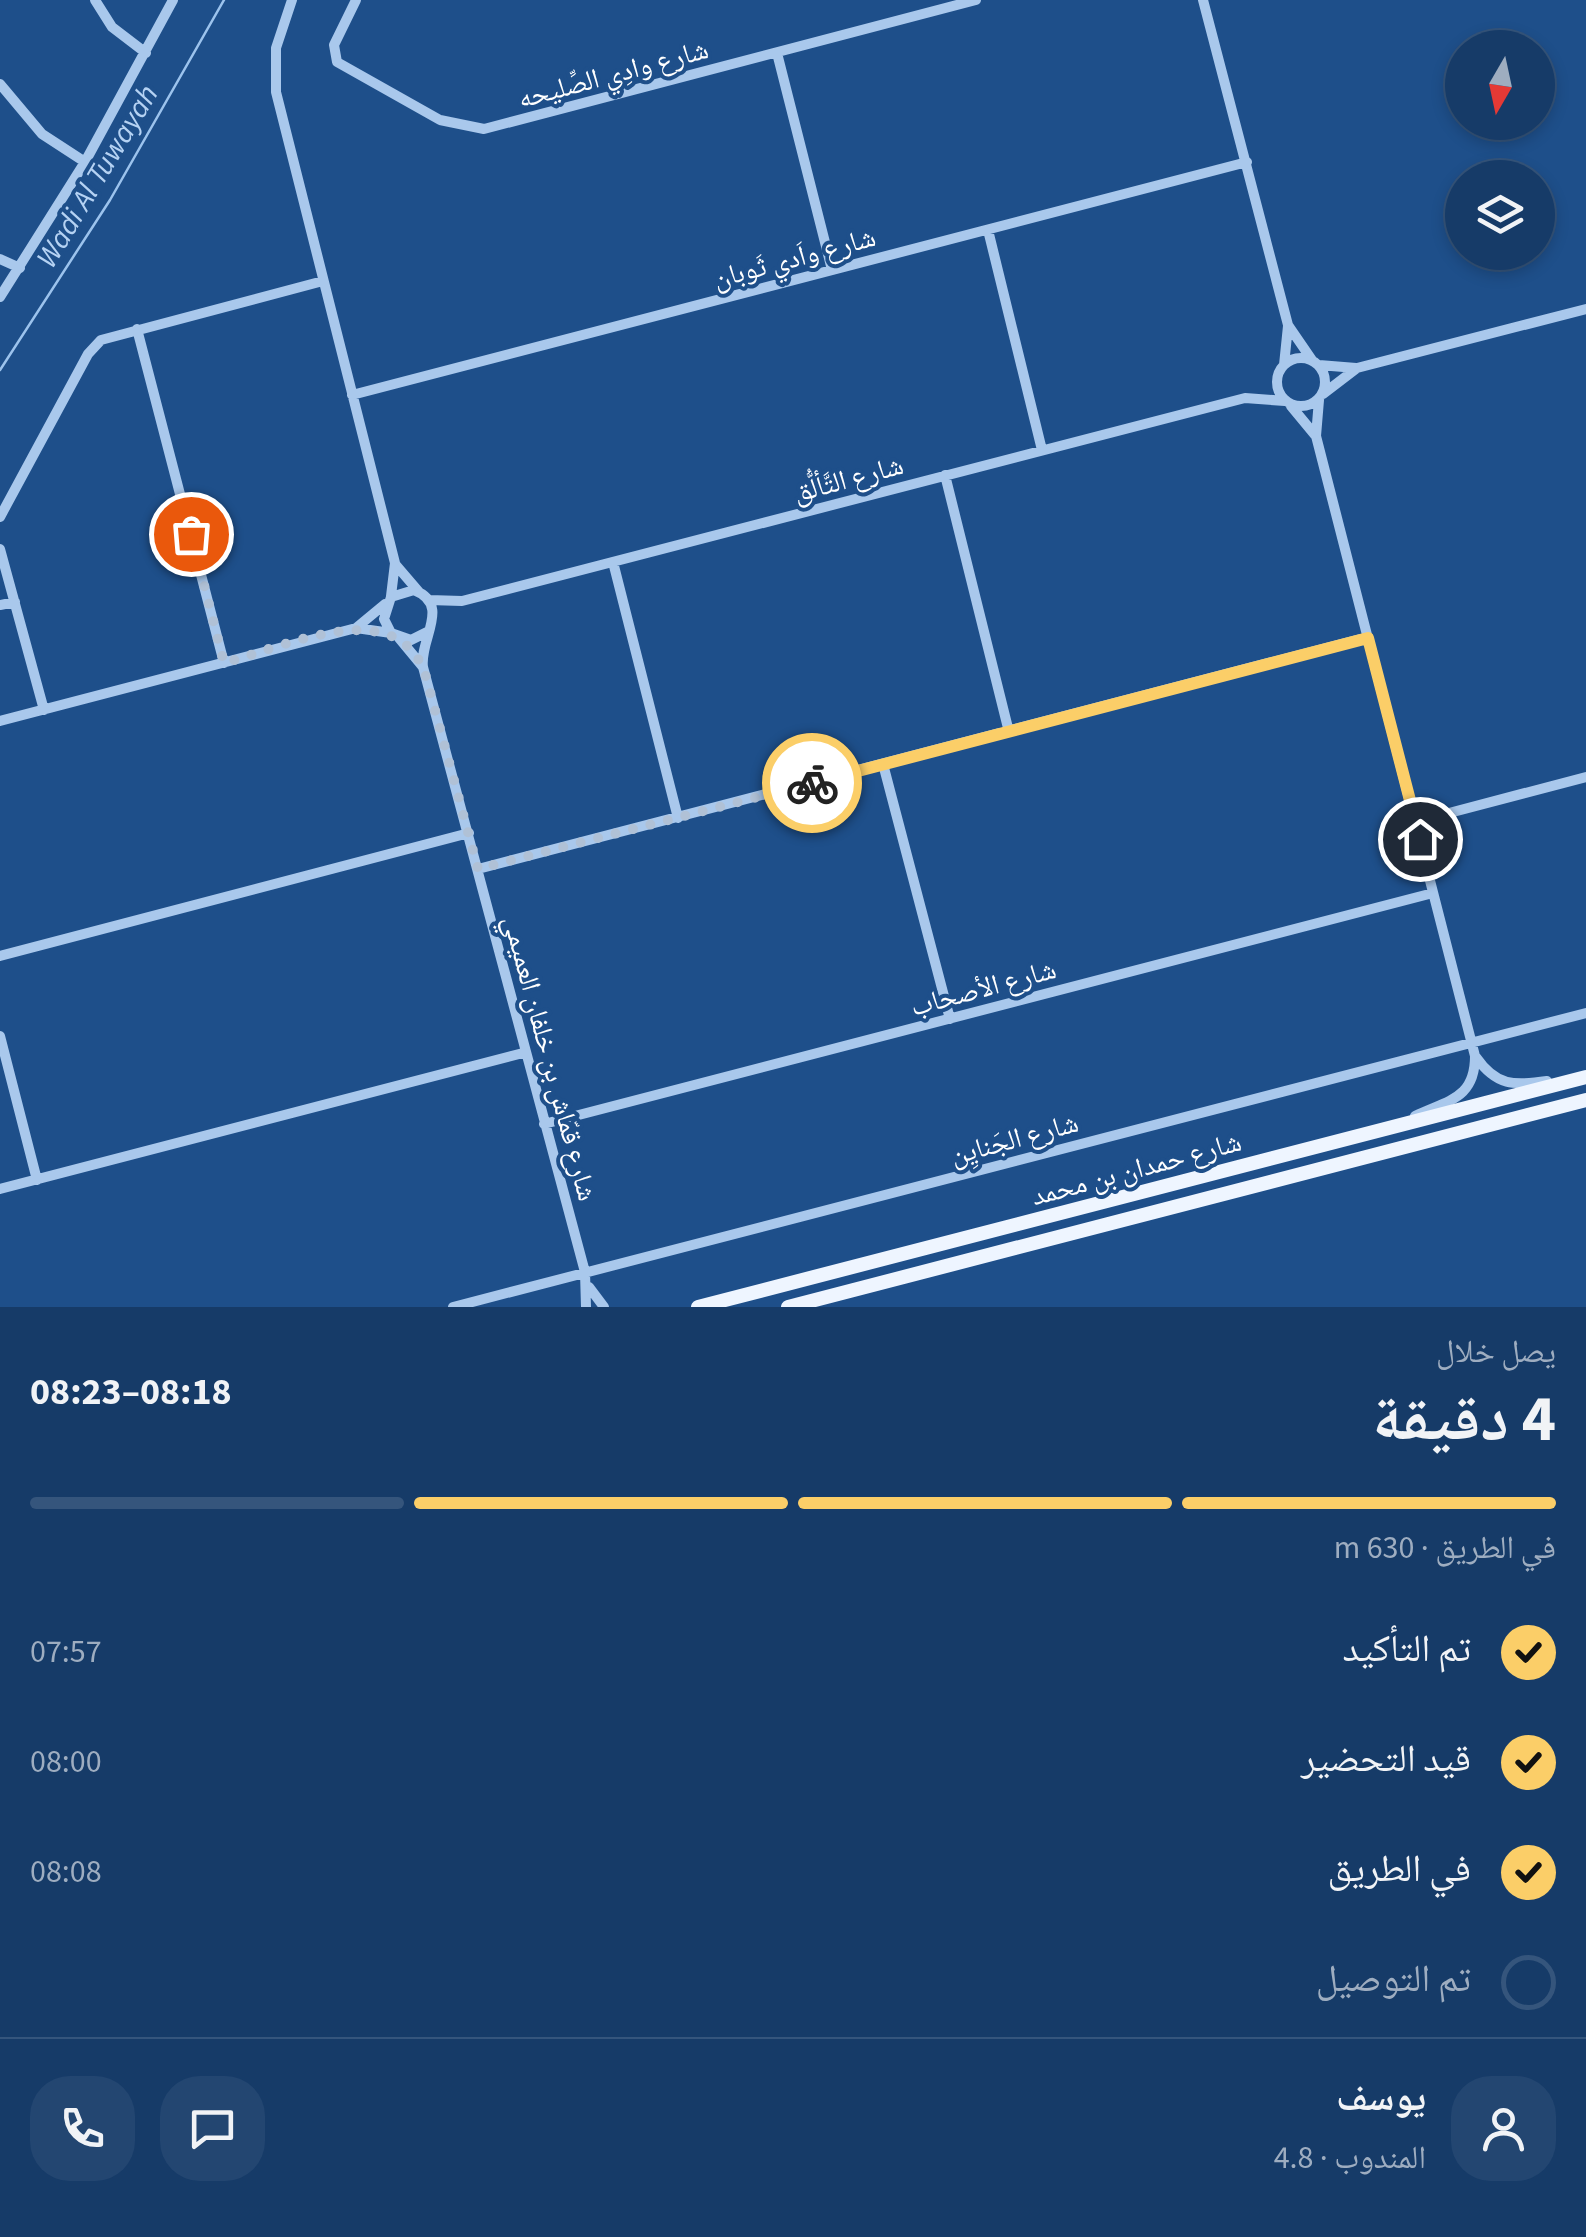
<!DOCTYPE html>
<html lang="ar">
<meta charset="utf-8">
<style>
:root{--surface:#163b68;--page:#234671;--text:#f1f3f6;--muted:#9eadc0;--line:#35557c;--accent:#fbce68}
body{margin:0;font-family:"Source Sans 3","Noto Naskh Arabic",sans-serif;background:var(--page);color:var(--text);direction:rtl;height:100vh;display:flex;flex-direction:column;font-size:38px;white-space:nowrap}
*{box-sizing:border-box;margin:0}
p{font-size:32px;color:var(--muted)}
.icon{flex:none;width:55px;height:55px;fill:none;stroke:currentColor;stroke-width:2;stroke-linecap:round;stroke-linejoin:round}
.map{position:relative;height:1307px;overflow:hidden;direction:ltr}
.details{display:flex;flex-direction:column;background:var(--surface);flex:1}
.details>*{flex:none}
.needle{width:65px;rotate:189deg}
.controls{position:absolute;left:1445px;top:30px;display:grid;gap:20px}
.controls a{display:grid;place-items:center;width:110px;height:110px;border-radius:50%;background:var(--surface);box-shadow:0 5px 15px #0003,0 0 0 2px var(--line);font-size:50px}
.pin{position:absolute;display:grid;place-items:center;width:85px;height:85px;color:#fff;margin:-42px;border:5px solid #fff;border-radius:50%;box-shadow:0 2px 10px #0007}
.courier{position:absolute;display:grid;place-items:center;width:100px;height:100px;margin:-50px;border:8px solid #fbce68;border-radius:50%;background:#fff;color:#222;box-shadow:0 2px 12px #0007}
.overview em{font-style:normal;font-weight:700}
.overview div{display:flex;flex-direction:column-reverse}
.overview{display:flex;align-items:center;justify-content:space-between;height:170px;padding:0 30px}
h1{font-size:65px;font-weight:700;line-height:75px}
.bar{display:grid;grid-template-columns:repeat(4,1fr);gap:15px 10px;align-content:center;height:120px;padding:0 30px}
.bar i{height:12px;border-radius:8px;background:var(--line)}
.bar .on{background:var(--accent)}
.bar p{grid-column:span 4}
.line{display:flex;align-items:center;gap:25px;padding:0 30px;border-top:2px solid var(--line)}
.line div{flex:1}
.round{display:grid;place-items:center;flex:none;width:105px;height:105px;border-radius:40px;background:var(--page)}
ol{padding:0 30px;list-style:none}
li{display:flex;align-items:center;gap:30px;height:110px}
li p{margin-inline-start:auto}
li .icon{padding:10px;border-radius:50%;background:var(--accent);color:#111;stroke-width:4}
li:last-child{color:var(--muted)}
li i{width:55px;height:55px;border:5px solid var(--line);border-radius:50%}
.map>svg:first-child{display:block}
.lines{fill:none;stroke-linecap:round;stroke-linejoin:round}
.stream{stroke:#9cc3ed;stroke-width:2.5}
.minor{stroke:#a9c8ec;stroke-width:10}
.major{stroke:#eef5ff;stroke-width:14}
.done{stroke:#b0c1d6;stroke-width:10;stroke-dasharray:0 18}
.route{stroke:#fbce68;stroke-width:12}
.labels{text-anchor:middle;stroke-width:8;stroke-linejoin:round;paint-order:stroke}
.street-label{font-size:28px;fill:#fff;stroke:#1e4f8a}
.water-label{font-size:30px;font-style:italic;fill:#b5d2f3;stroke:#1e4f8a}
</style>
<div class="map">
<svg width="1586" height="1307" viewBox="0 0 1586 1307">
<rect width="100%" height="100%" fill="#1e4f8a"/>
<g class="lines">
<path class="stream" d="M0,370L110,200L224,0"/>
<path class="minor" d="M95,0L112,27L146,53
M292,0L276,48V92L395,563L391,596
M356,0L334,45L337,62L440,120L484,129L976,0
M1203,0L1288,325L1312,360
M777,53L832,270
M0,84L42,134L85,162
M988,230L1042,450
M0,259L20,268
M0,297L85,162L173,0
M137,329L224,663
M1277 382a24 24 0 1 1 48 0a24 24 0 1 1-48 0Z
M1284,365L1288,326
M1319,365L1356,368
M1323,394L1357,368L1586,309
M352,395L1247,162
M1319,400L1316,436L1475,1056C1475,1099 1448,1100 1415,1116
M1291,406L1315,435
M945,475L1009,732
M0,517L88,354L101,340L323,281
M0,549L44,710
M613,562L678,818
M395,564L419,592
M429,600L462,601L1245,398L1285,401
M0,605L15,602
M356,628L385,604
M427,632L411,640L391,633L384,619L391,597L414,590C452,605 419,639 423,667L585,1272L586,1307
M399,638L423,667
M0,721L356,628L391,633
M883,764L950,1019
M1415,822L1586,777
M478,869L1368,637
M0,956L469,833
M0,1036L37,1180
M1476,1057C1496,1086 1514,1086 1547,1081
M544,1124L1433,893
M0,1189L523,1053
M589,1287L604,1307
M453,1307L1586,1013"/>
<path class="major" d="M698,1307L1586,1077
M788,1307L1586,1100"/>
</g>
<g class="lines">
<path class="done" d="M191,534L224,663C284,647 400,591 426,677L478,869L812,783"/>
<path class="route" d="M812,783L1368,638L1420,839"/>
</g>
<g class="labels">
<g class="street-label">
<text transform="translate(613 73) rotate(-15)" y="10">شارع وادِي الصِّليحه</text>
<text transform="translate(794 257) rotate(-15)" y="10">شارع واَدي ثَوبان</text>
<text transform="translate(848 478) rotate(-15)" y="10">شارع التَّألُّق</text>
<text transform="translate(983 987) rotate(-15)" y="10">شارع الأصحاب</text>
<text transform="translate(551 1058) rotate(75)" y="10">شارع قمّاش بن خلفان العميمي</text>
<text transform="translate(1014 1138) rotate(-15)" y="10">شارع الجَنايِن</text>
<text transform="translate(1136 1168) rotate(-15)" y="10">شارع حمدان بن محمد</text>
</g>
<g class="water-label">
<text transform="translate(97 176) rotate(-59)" y="10">Wadi Al Tuwayah</text>
</g>
</g>
</svg>
<div class="controls">
<a><svg class="needle" viewBox="-14 -14 28 28"><path d="M0-13l5 13h-10z" fill="#e53935"/><path d="M0 13l5-13h-10z" fill="#9eadc0"/></svg></a>
<a><svg class="icon" aria-label="layers" viewBox="0 0 24 24"><path d="M12 4l9 5-9 5-9-5zM3 14l9 5 9-5"/></svg></a>
</div>
<div class="pin" style="left:191px;top:534px;background:#ea580c"><svg class="icon" aria-label="bag" viewBox="0 0 24 24"><path d="M5 8h14l-1 12H6zM9 8a3 3 0 0 1 6 0"/></svg></div>
<div class="pin" style="left:1420px;top:839px;background:#1f2937"><svg class="icon" aria-label="home" viewBox="0 0 24 24"><path d="M3 11l9-7 9 7M6 9v11h12V9"/></svg></div>
<div class="courier" style="left:812px;top:783px"><svg class="icon" aria-label="bike" viewBox="0 0 24 24"><circle cx="6" cy="16" r="4"/><circle cx="18" cy="16" r="4"/><path d="M6 16l4-8h5l3 8M10 8l3 8H6M13 5h3"/></svg></div>
</div>
<section class="details">
<div class="overview"><div><h1>4 دقيقة</h1><p>يصل خلال</p></div><em>08:18–08:23</em></div>
<div class="bar"><i class="on"></i><i class="on"></i><i class="on"></i><i></i><p>في الطريق · 630 m</p></div>
<ol>
<li><svg class="icon" aria-label="check" viewBox="0 0 24 24"><path d="M5 12l5 5 9-10"/></svg>تم التأكيد<p>07:57</p></li>
<li><svg class="icon" aria-label="check" viewBox="0 0 24 24"><path d="M5 12l5 5 9-10"/></svg>قيد التحضير<p>08:00</p></li>
<li><svg class="icon" aria-label="check" viewBox="0 0 24 24"><path d="M5 12l5 5 9-10"/></svg>في الطريق<p>08:08</p></li>
<li><i></i>تم التوصيل</li>
</ol>
<div class="line" style="height:180px"><a class="round"><svg class="icon" aria-label="person" viewBox="0 0 24 24"><circle cx="12" cy="8" r="4"/><path d="M4 21q1-7 8-7t8 7"/></svg></a><div><b>يوسف</b><p>المندوب · 4.8</p></div><a class="round"><svg class="icon" aria-label="chat" viewBox="0 0 24 24"><path d="M4 5h16v11H9l-5 4z"/></svg></a><a class="round"><svg class="icon" aria-label="phone" viewBox="0 0 24 24"><path d="M5 4h4l2 5-3 2q2 4 5 5l2-3 5 2v4C11 20 4 13 5 4z"/></svg></a></div>
</section>
